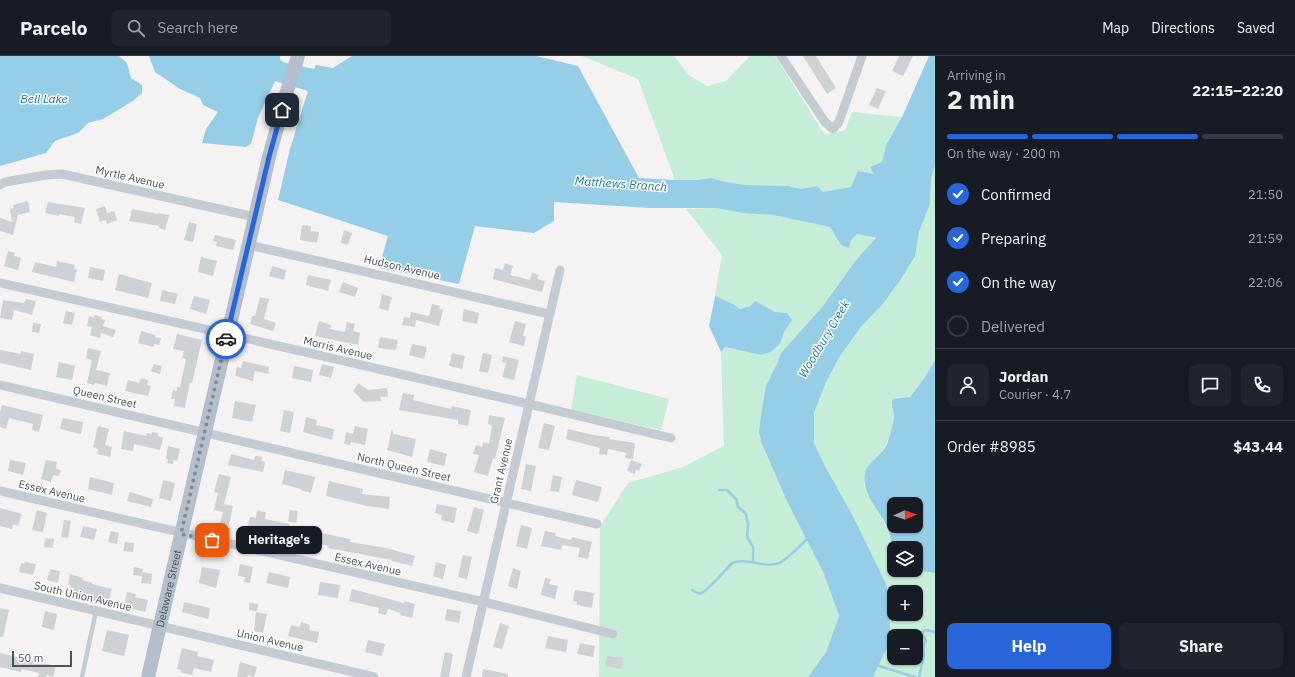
<!DOCTYPE html>
<meta charset="utf-8">
<style>
:root{--surface:#171b24;--page:#20242c;--text:#f1f3f6;--muted:#9ea1a6;--line:#363941;--accent:#2765d8}
body{margin:0;font-family:"IBM Plex Sans",sans-serif;background:var(--page);color:var(--text);height:100vh;display:flex;flex-direction:column;font-size:15px;white-space:nowrap}
*{box-sizing:border-box;margin:0}
p{font-size:13px;color:var(--muted)}
.icon{flex:none;width:22px;height:22px;fill:none;stroke:currentColor;stroke-width:2;stroke-linecap:round;stroke-linejoin:round}
.map{position:relative;flex:1;overflow:hidden}
.drawer{display:flex;flex-direction:column;background:var(--surface);width:360px}
.drawer>*{flex:none}
.needle{width:26px;rotate:88deg}
.tools{position:absolute;left:887px;top:441px;display:grid;gap:8px}
.tools a{display:grid;place-items:center;width:36px;height:36px;border-radius:8px;background:var(--surface);box-shadow:0 1px 3px #0004;font-size:20px}
.scale{position:absolute;left:12px;bottom:10px;width:60px;box-sizing:border-box;padding-left:4px;border:2px solid #4b535e;border-top:0;font-size:11px;line-height:14px;white-space:nowrap;color:#4b535e;-webkit-text-stroke:3px #fff;paint-order:stroke}
.pin{position:absolute;display:grid;place-items:center;width:34px;height:34px;color:#fff;margin:-17px;border-radius:8px;box-shadow:0 2px 6px #0006}
.courier{position:absolute;display:grid;place-items:center;width:40px;height:40px;margin:-20px;border:3px solid #2765d8;border-radius:50%;background:#fff;color:#222;box-shadow:0 1px 5px #0007}
.bubble{position:absolute;height:28px;border-radius:8px;background:var(--surface);box-shadow:0 1px 3px #0004;font-size:13px;font-weight:700;line-height:28px;text-align:center}
.head em{font-style:normal;font-weight:700}
.head div{display:flex;flex-direction:column-reverse}
.head{display:flex;align-items:center;justify-content:space-between;height:68px;padding:0 12px}
h1{font-size:26px;font-weight:700;line-height:30px}
.bar{display:grid;grid-template-columns:repeat(4,1fr);gap:6px 4px;align-content:center;height:48px;padding:0 12px}
.bar i{height:5px;border-radius:3px;background:var(--line)}
.bar .on{background:var(--accent)}
.bar p{grid-column:span 4}
.line{display:flex;align-items:center;gap:10px;padding:0 12px;border-top:1px solid var(--line)}
.line div{flex:1}
.round{display:grid;place-items:center;flex:none;width:42px;height:42px;border-radius:8px;background:var(--page)}
ol{padding:0 12px;list-style:none}
li{display:flex;align-items:center;gap:12px;height:44px}
li p{margin-inline-start:auto}
li .icon{padding:4px;border-radius:50%;background:var(--accent);color:#fff;stroke-width:4}
li:last-child{color:var(--muted)}
li i{width:22px;height:22px;border:2px solid var(--line);border-radius:50%}
.button{display:flex;gap:8px;margin-top:auto;padding:8px 12px}
.button a{flex:1;height:46px;border-radius:8px;background:var(--accent);color:#fff;font-size:16px;font-weight:700;line-height:46px;text-align:center}
.button a+a{background:var(--page);color:var(--text)}
header{display:flex;align-items:center;gap:24px;box-sizing:border-box;height:56px;padding:0 20px;background:var(--surface);border-bottom:1px solid var(--line)}
header strong{font-size:19px}
nav{display:flex;gap:22px;margin-inline-start:auto;font-size:14px}
.search{width:280px;height:36px;background:var(--page);display:flex;align-items:center;gap:10px;box-sizing:border-box;padding:0 14px;border-radius:8px;color:var(--muted);font-size:15px}
main{display:flex;flex:1;min-height:0}
.map>svg:first-child{display:block}
.green{fill:#c5edd8;fill-rule:evenodd}
.water{fill:#95cee6;fill-rule:evenodd}
.lines{fill:none;stroke-linecap:round;stroke-linejoin:round}
.stream{stroke:#95cee6;stroke-width:2.5}
.building{fill:#cfd1d5}
.lane{stroke:#c4cbd2;stroke-width:4.5}
.street{stroke:#c4cbd2;stroke-width:9}
.primary{stroke:#b4bfce;stroke-width:14}
.done{stroke:#868b92;stroke-width:4;stroke-dasharray:0 7.2}
.route{stroke:#2765d8;stroke-width:5}
.labels{text-anchor:middle;stroke-width:3;stroke-linejoin:round;paint-order:stroke}
.street-label{font-size:11px;fill:#4b535e;stroke:#fff}
.water-label{font-size:12px;font-style:italic;fill:#177aa4;stroke:#fff}
</style>
<header>
<strong>Parcelo</strong>
<div class="search"><svg class="icon" aria-label="search" viewBox="0 0 24 24"><circle cx="10" cy="10" r="6"/><path d="M15 15l6 6"/></svg>Search here</div>
<nav><a>Map</a><a>Directions</a><a>Saved</a></nav>
</header>
<main>
<div class="map">
<svg width="935" height="621" viewBox="0 0 935 621">
<rect width="100%" height="100%" fill="#f4f2f2"/>
<path class="green" d="M582,0H674L689,19L707,30L726,25L750,0H775L825,79L845,74L852,56L902,61L886,89L882,106L874,118L851,131L823,136L817,130L801,133L789,130L745,129L725,126L712,122L697,124H675L638,23Z
M935,109V304L925,321L910,341L891,348C892,352 894,357 894,360C894,369 886,392 881,398C870,412 864,410 864,430C881,460 894,478 894,514H916L935,517V621H873L891,584L887,530L854,462L825,410L814,387V357L826,326L840,300L861,271L882,249L915,200L919,176L930,148L931,123ZM894,536H916V558H894ZM894,580H916V602H894Z
M716,152L743,157L773,159L830,171L841,189L849,192L851,184L857,178L876,183L856,204L823,250L781,297L776,310L762,388L786,443L824,518L839,560L826,596L808,621H599L600,471L628,427L683,411L724,390L721,296L725,291L761,299L768,297L772,295L780,288L784,276L792,264L787,257L775,256L755,245L750,250L740,253L733,248L715,240L722,199L686,153Z
M577,319L669,343L661,374L571,354Z"/>
<path class="water" d="M0,0H119L127,7L131,22L142,29V37L133,45L103,63L88,67L78,77L55,85L46,97L0,110Z
M149,0H280V3L283,6L314,13L316,9L333,12L352,0H536L578,10L639,122L675,124H697L712,122L725,126L745,129L789,130L801,133L817,130L823,136L851,131L858,115L874,118L870,111L882,106L886,89L902,61L929,0H935V109L931,123L930,148L919,176L915,200L901,223L882,249L861,271L840,300L826,326L814,357V387L825,410L854,462L887,530L891,584L873,621H808L826,596L839,560L824,518L786,443L762,388L759,376L762,353L766,330L776,310L781,297L823,250L856,204L876,182L857,178L851,184L849,192L841,189L830,171L773,159L743,157L716,152H650L554,146V165L534,177L475,170L459,228L379,212L388,180L278,144L290,93L308,35L275,25L258,62L251,88L246,91L202,87L206,73L218,56L203,49L200,42L196,40L180,33L155,16Z
M715,240L733,248L740,253L750,250L755,245L775,256L787,257L792,264L784,276L780,288L772,295L768,297L761,299L725,291L721,296L709,270Z
M935,304V517L916,514V492H894V497C891,487 890,476 885,467C877,451 859,434 866,414C870,403 884,400 888,385C890,378 893,369 894,361C894,355 890,350 893,343L910,341L925,321ZM894,448H916V470H894Z"/>
<g class="lines">
<path class="stream" d="M719,434H727L736,443L738,451L746,458L748,469L747,481L753,491V506
M692,534C695,536 698,538 701,537C708,535 726,513 732,507C748,501 764,513 779,507C787,504 802,488 808,482
M876,609L915,621
M919,621L924,599L923,591L926,585L922,577L925,574L935,576"/>
</g>
<path class="building" d="M803,0H816L836,32L827,38Z
M899,0H913L903,20L892,15Z
M877,32L886,35L878,53L869,49Z
M28,145L30,156L18,159L13,179L0,175V162L12,166L10,153L14,152L13,149Z
M48,146L85,152L81,168L74,166L75,161L59,158V160L45,157Z
M105,150L107,157L114,155L117,164L107,168L106,164L100,166L96,153Z
M132,153L158,158V157L169,159L165,174L159,172V170L129,165Z
M189,166L197,168L193,186L184,184Z
M302,169L311,170V175L319,176L317,187L300,184Z
M344,174L352,177L348,189L341,187Z
M215,179L236,184L233,194L216,190L217,186L213,185Z
M8,195L15,197L14,200L21,202L18,214L4,210Z
M201,201L217,205L213,220L198,216Z
M57,205L75,209L74,213L77,214L74,226L32,216L35,206L56,211Z
M505,207L513,210L510,219L530,224L532,217L539,219L537,223L545,225L542,236L493,223L495,212L503,214Z
M272,210L286,214L284,224L269,220Z
M90,211L105,214L103,225L88,222Z
M119,218L152,227L148,242L115,234Z
M308,219L331,224L328,235L306,229Z
M343,226L358,232L355,241L339,236Z
M162,234L178,238L175,248L160,245Z
M382,238L392,241L388,255L379,252Z
M194,240L210,244L206,258L190,253Z
M260,241L269,243L264,263L276,267L273,275L250,268L252,260H255Z
M26,243L36,245L32,259L14,254L12,264L0,262L3,244L24,247Z
M432,248L440,250L439,253L443,254L439,270L416,264L415,271L402,269L404,261L410,262L411,256L429,260Z
M464,253L479,257L477,268L462,265Z
M66,255L75,257L72,269L63,267Z
M95,259L102,261L101,263L105,264L103,270L116,274L113,281L101,277L100,282L90,279L92,271L87,270L89,260L94,262Z
M319,265L331,269L330,273L345,276L347,266L355,268L353,275L360,277L358,289L315,280Z
M515,265L526,268L523,280L526,281L524,290L509,286Z
M33,267L41,268L39,277L32,276Z
M141,275L155,279V281L161,282L159,289L154,288V291L138,287Z
M177,278L202,284L192,327L190,326L185,352L174,350L175,343H171L173,334L177,335V331H180L186,303L182,302L184,295L173,293Z
M380,281L398,284L396,294L378,292Z
M412,288L427,291L424,303L409,299Z
M88,292L101,295L96,314L110,317L107,330L95,327L94,329L87,327L92,304L86,302Z
M0,294L21,298V295L34,298L31,314L0,307Z
M452,297L465,300L462,313L449,310Z
M483,297L492,299L488,317L479,315Z
M503,300L519,304L514,324L502,321L506,307L502,306Z
M243,305L269,311L268,318L255,315L253,325L235,320L237,311L241,312Z
M59,306L75,310L72,324L56,321Z
M154,308L162,310L160,318L151,315Z
M322,308L334,311L331,322L319,319Z
M294,310L313,314L311,326L292,322Z
M141,322L148,324L147,329L151,330L148,340L125,335L128,324L139,327Z
M358,327L368,334L387,332L388,341H380L381,345L364,346L353,335Z
M403,337L414,339L413,344L451,353L452,350L471,354L468,370L458,368V364L399,354Z
M235,345L256,349L252,366L232,362Z
M2,349L43,359L39,376L32,374L33,368L9,362L6,373L0,371V357Z
M284,354L294,356L290,377L280,375Z
M489,359L505,362L495,403L493,402L488,420L474,416L479,399L473,398L476,389L482,391L483,386L489,388L492,369L488,368Z
M306,361L317,364L316,369L334,373L332,384L303,376Z
M63,362L83,366L81,378L60,373Z
M544,367L555,370L549,394L538,392Z
M98,370L109,373L105,389L112,391L110,401L97,398L98,393L93,391Z
M355,370L368,373L365,389L351,386L350,389L344,388L346,376L353,378Z
M392,373L394,380V378L416,383L412,401L387,394Z
M568,373L593,379L610,381L609,383L635,387L633,403L625,402L626,397L608,393L607,399L599,398L600,392L566,383Z
M124,375L146,380L147,377L152,378V376L158,377V380L163,382L160,394L134,388L133,395L121,393Z
M168,390L180,393L177,405L174,404L173,408L167,407L168,403H166Z
M430,393L447,398L444,410L427,406Z
M231,398L254,404L255,400L262,401L261,405L265,406L263,416L228,409Z
M10,404L26,407L23,419L8,415Z
M46,404L57,406L56,413L61,414L59,420L53,419L51,426L41,423Z
M631,404L642,408L639,415L636,414L635,418L627,415Z
M526,408L536,410L531,435L521,433Z
M285,414L315,421L311,437L301,434V433L282,428Z
M219,418L231,421L224,448L233,450L229,469L220,467L223,456L214,454L218,437L214,436Z
M553,419L562,421L559,436L550,435Z
M90,421L114,427L112,439L88,433Z
M163,424L175,427L171,445L159,442Z
M576,424L602,431L598,446L572,439Z
M329,425L363,433L362,438L390,441L389,453L367,450L326,440Z
M130,436L153,443L151,451L127,445Z
M437,448L457,452L454,467L441,464L442,459L435,457Z
M474,451L484,454L478,478L467,475Z
M0,452L22,458L18,470L13,468L12,473L0,470Z
M37,454L47,457L43,476L32,474Z
M290,454L298,455L296,467L288,465Z
M257,455L266,456L265,463L290,468L288,478L248,470L250,461L256,462Z
M64,464L71,465L68,482L61,481Z
M521,469L532,472L527,493L516,490Z
M83,470L97,473L94,484L80,481Z
M302,473L350,483V486L386,492L415,500L412,510L392,505V504L328,492L329,490L300,484Z
M111,475L119,477L117,488L108,486Z
M545,475L556,477L555,480L571,484L572,481L592,486L588,503L578,501L580,492L562,489L561,494L541,490Z
M45,482L54,483L53,492L44,491Z
M125,486L134,487L133,496L123,495Z
M463,499L472,501L467,523L458,521Z
M25,506L36,508L33,519L19,516L21,507L24,508Z
M436,506L446,509L443,523L433,520Z
M240,508L253,511L250,527L244,526L245,521L238,520Z
M134,511L143,513L142,520L133,519Z
M202,511L220,514L216,532L199,527Z
M513,512L521,515L517,533L508,530Z
M50,513L60,515L58,527L47,524Z
M143,516L152,518L151,528L141,527Z
M269,516L290,521L288,532L266,527Z
M70,518L83,522L82,524L92,527V528L112,533L108,548L91,544V546L82,543L83,541L69,537L71,530L68,529Z
M545,522L551,523L549,528L558,530L555,543L541,539Z
M320,526L340,529L338,542L318,539Z
M352,533L404,547V545L415,548L412,562L400,559L401,557L388,553L386,559L378,557L379,552L349,545Z
M575,534L594,537L592,552L577,549V546L573,545Z
M127,536L136,538L135,541L148,544L145,556L124,551Z
M184,546L210,552L208,563L182,556Z
M249,547L258,548L257,555L249,554Z
M0,552L9,554L3,581H0Z
M447,553L461,555L459,567L445,564Z
M45,555L57,558L54,574L42,571Z
M256,556L267,558L263,577L254,575Z
M301,566L310,569L309,574L319,576L317,587L288,580L291,569L300,571Z
M500,567L509,570L502,593L493,591Z
M107,574L129,579L124,600L102,595Z
M548,580L568,584L566,596L545,592Z
M368,584L385,588L382,600L365,596Z
M580,587L595,590L593,601L577,598Z
M182,592L198,596L197,600L214,604L211,616L194,612L192,619L180,616L181,614L177,613Z
M445,596L453,598L449,621H440Z
M0,597L56,610L53,621L47,619L46,621H38L39,617L22,613L21,616L0,611Z
M607,600L623,602L621,613L605,610Z
M240,606L257,611L254,621L248,619L247,621H237Z
M483,613L508,618V621H482Z"/>
<g class="lines">
<path class="lane" d="M82,621L96,555"/>
<path class="street" d="M781,0L825,66L833,73L839,66L862,0
M0,129L5,126L46,119L62,118L255,161
M249,189L549,258
M0,227C224,277 448,328 671,382
M0,329L597,468
M0,435L484,546L613,578
M0,532L374,621
M466,621L560,214"/>
<path class="primary" id="s1" d="M148,621L269,101L287,35L298,0"/>
</g>
<g class="lines">
<path class="done" d="M212,484L181,478L226,283"/>
<path class="route" d="M226,283L269,101L282,54"/>
</g>
<g class="labels">
<g class="street-label">
<text transform="translate(130 121) rotate(13)" y="4">Myrtle Avenue</text>
<text transform="translate(402 211) rotate(13)" y="4">Hudson Avenue</text>
<text transform="translate(338 292) rotate(13)" y="4">Morris Avenue</text>
<text transform="translate(105 341) rotate(13)" y="4">Queen Street</text>
<text transform="translate(404 411) rotate(13)" y="4">North Queen Street</text>
<text transform="translate(501 415) rotate(-77)" y="4">Grant Avenue</text>
<text transform="translate(52 435) rotate(13)" y="4">Essex Avenue</text>
<text transform="translate(368 508) rotate(13)" y="4">Essex Avenue</text>
<text dy="4" stroke="none"><textPath href="#s1" startOffset="91">Delaware Street</textPath></text>
<text transform="translate(83 540) rotate(13)" y="4">South Union Avenue</text>
<text transform="translate(270 584) rotate(13)" y="4">Union Avenue</text>
</g>
<g class="water-label">
<text x="44" y="47">Bell Lake</text>
<text transform="translate(621 128) rotate(4)" y="4">Matthews Branch</text>
<text transform="translate(824 283) rotate(-59)" y="4">Woodbury Creek</text>
</g>
</g>
</svg>
<div class="tools">
<a><svg class="needle" viewBox="-14 -14 28 28"><path d="M0-13l5 13h-10z" fill="#e53935"/><path d="M0 13l5-13h-10z" fill="#9ea1a6"/></svg></a>
<a><svg class="icon" aria-label="layers" viewBox="0 0 24 24"><path d="M12 4l9 5-9 5-9-5zM3 14l9 5 9-5"/></svg></a>
<a>+</a>
<a>−</a>
</div>
<div class="scale">50 m</div>
<div class="pin" style="left:212px;top:484px;background:#ea580c"><svg class="icon" aria-label="bag" viewBox="0 0 24 24"><path d="M5 8h14l-1 12H6zM9 8a3 3 0 0 1 6 0"/></svg></div>
<div class="pin" style="left:282px;top:54px;background:#1f2937"><svg class="icon" aria-label="home" viewBox="0 0 24 24"><path d="M3 11l9-7 9 7M6 9v11h12V9"/></svg></div>
<div class="courier" style="left:226px;top:283px"><svg class="icon" aria-label="car" viewBox="0 0 24 24"><path d="M5 17H2v-5l4-1 3-4h7l3 4 3 1v5h-3M9 17h6M6 11h13"/><circle cx="7" cy="17" r="2"/><circle cx="17" cy="17" r="2"/></svg></div>
<div class="bubble" style="left:236px;top:470px;width:86px">Heritage's</div>
</div>
<section class="drawer">
<div class="head"><div><h1>2 min</h1><p>Arriving in</p></div><em>22:15–22:20</em></div>
<div class="bar"><i class="on"></i><i class="on"></i><i class="on"></i><i></i><p>On the way · 200 m</p></div>
<ol>
<li><svg class="icon" aria-label="check" viewBox="0 0 24 24"><path d="M5 12l5 5 9-10"/></svg>Confirmed<p>21:50</p></li>
<li><svg class="icon" aria-label="check" viewBox="0 0 24 24"><path d="M5 12l5 5 9-10"/></svg>Preparing<p>21:59</p></li>
<li><svg class="icon" aria-label="check" viewBox="0 0 24 24"><path d="M5 12l5 5 9-10"/></svg>On the way<p>22:06</p></li>
<li><i></i>Delivered</li>
</ol>
<div class="line" style="height:72px"><a class="round"><svg class="icon" aria-label="person" viewBox="0 0 24 24"><circle cx="12" cy="8" r="4"/><path d="M4 21q1-7 8-7t8 7"/></svg></a><div><b>Jordan</b><p>Courier · 4.7</p></div><a class="round"><svg class="icon" aria-label="chat" viewBox="0 0 24 24"><path d="M4 5h16v11H9l-5 4z"/></svg></a><a class="round"><svg class="icon" aria-label="phone" viewBox="0 0 24 24"><path d="M5 4h4l2 5-3 2q2 4 5 5l2-3 5 2v4C11 20 4 13 5 4z"/></svg></a></div>
<div class="line" style="height:52px"><div>Order #8985</div><b>$43.44</b></div>
<div class="button"><a>Help</a><a>Share</a></div>
</section>
</main>
